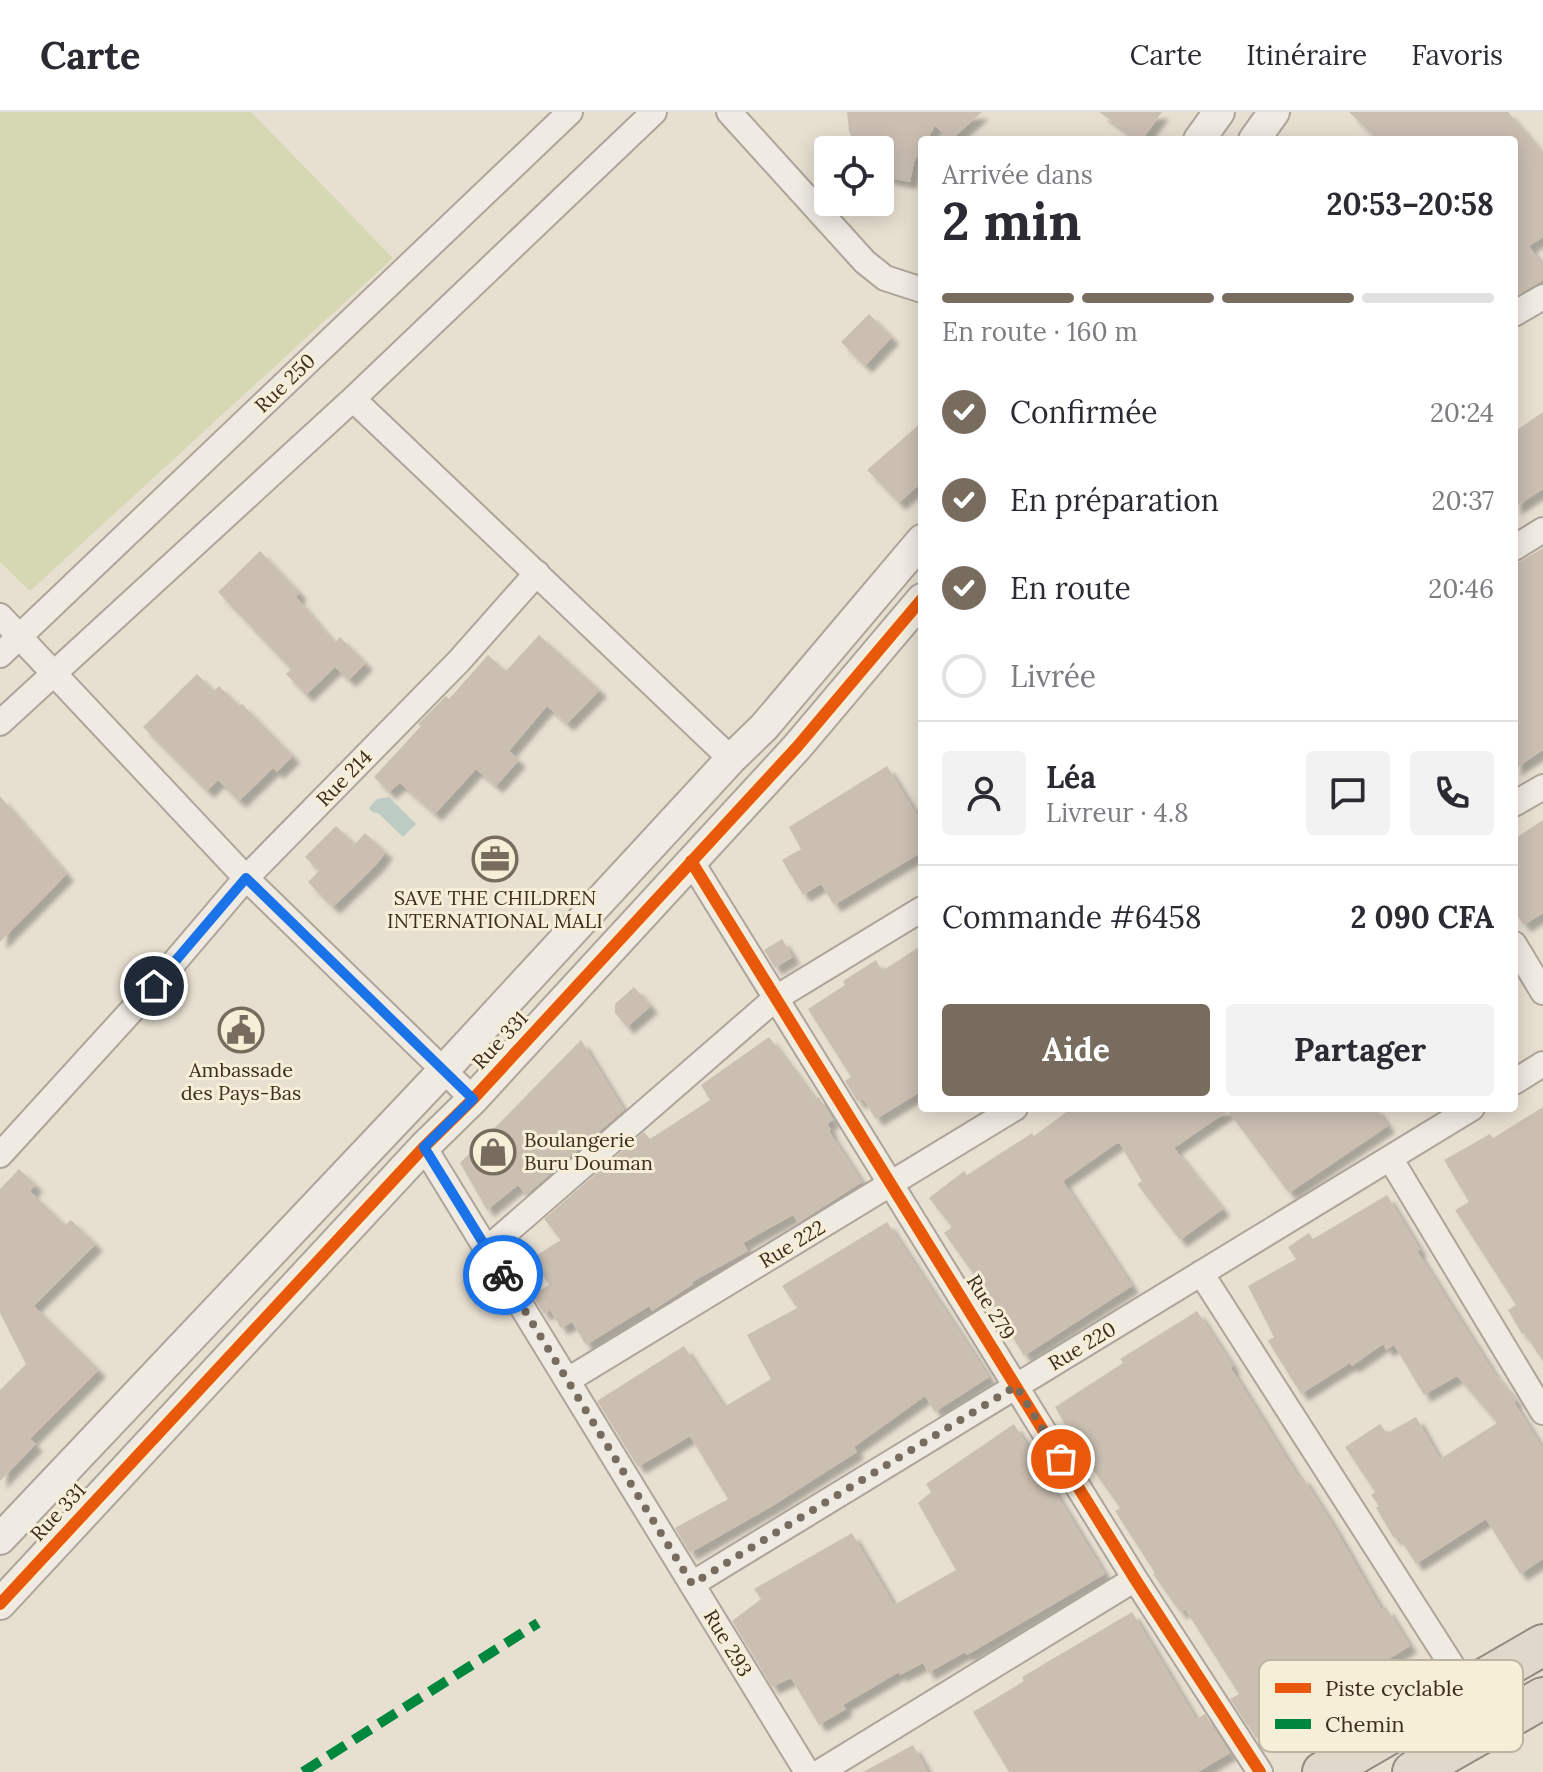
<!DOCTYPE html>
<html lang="fr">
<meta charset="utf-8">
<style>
:root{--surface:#fff;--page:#f2f2f3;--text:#2b2b33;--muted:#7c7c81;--line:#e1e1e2;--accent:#786c5e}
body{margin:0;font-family:Lora,serif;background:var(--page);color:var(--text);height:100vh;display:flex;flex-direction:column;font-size:30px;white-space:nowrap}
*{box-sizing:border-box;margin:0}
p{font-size:26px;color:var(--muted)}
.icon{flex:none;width:44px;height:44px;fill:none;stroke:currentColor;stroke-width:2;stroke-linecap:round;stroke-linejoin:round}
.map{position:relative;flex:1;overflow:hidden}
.sheet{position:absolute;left:918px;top:24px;width:600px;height:976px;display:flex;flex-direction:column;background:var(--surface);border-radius:8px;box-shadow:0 4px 20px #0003}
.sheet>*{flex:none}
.controls{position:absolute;left:814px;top:24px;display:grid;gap:16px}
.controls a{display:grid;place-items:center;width:80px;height:80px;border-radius:8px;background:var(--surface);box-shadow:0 4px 20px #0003;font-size:40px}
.pin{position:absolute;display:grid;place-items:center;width:68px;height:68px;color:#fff;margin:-34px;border:4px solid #fff;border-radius:50%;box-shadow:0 2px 8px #0007}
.courier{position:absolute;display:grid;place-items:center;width:80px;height:80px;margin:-40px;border:6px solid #1a73e8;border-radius:50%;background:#fff;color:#222;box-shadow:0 2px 10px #0007}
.summary em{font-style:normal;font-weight:800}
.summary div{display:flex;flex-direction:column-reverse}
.summary{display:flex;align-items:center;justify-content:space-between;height:136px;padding:0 24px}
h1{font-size:52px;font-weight:800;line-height:60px}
.bar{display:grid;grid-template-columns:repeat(4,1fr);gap:12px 8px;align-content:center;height:96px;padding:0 24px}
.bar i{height:10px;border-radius:6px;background:var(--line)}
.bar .on{background:var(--accent)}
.bar p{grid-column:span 4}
.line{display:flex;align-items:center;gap:20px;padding:0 24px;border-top:2px solid var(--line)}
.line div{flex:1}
.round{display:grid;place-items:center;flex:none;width:84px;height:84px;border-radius:8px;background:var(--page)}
ol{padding:0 24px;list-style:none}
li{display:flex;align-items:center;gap:24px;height:88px}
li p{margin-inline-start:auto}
li .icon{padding:8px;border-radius:50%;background:var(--accent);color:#fff;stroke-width:4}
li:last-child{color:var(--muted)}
li i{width:44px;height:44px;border:4px solid var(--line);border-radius:50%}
.action{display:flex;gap:16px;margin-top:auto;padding:16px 24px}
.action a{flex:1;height:92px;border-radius:8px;background:var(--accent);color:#fff;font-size:32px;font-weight:800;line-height:92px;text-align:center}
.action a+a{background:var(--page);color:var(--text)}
header{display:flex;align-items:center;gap:48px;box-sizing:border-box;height:112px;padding:0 40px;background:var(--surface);border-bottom:2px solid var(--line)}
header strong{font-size:38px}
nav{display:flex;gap:44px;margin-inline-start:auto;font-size:28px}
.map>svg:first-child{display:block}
.green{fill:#d6d7b3}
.water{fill:#bcccc2}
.building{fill:#cbbfb2;filter:url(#shadow)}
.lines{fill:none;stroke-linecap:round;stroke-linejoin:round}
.minor-casing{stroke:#ada599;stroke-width:28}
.tertiary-casing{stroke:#ada599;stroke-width:34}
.trunk-casing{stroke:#928b80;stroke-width:44}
.minor{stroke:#efebe3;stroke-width:24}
.tertiary{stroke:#efebe3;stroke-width:30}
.trunk{stroke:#e0d9cb;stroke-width:40}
.quiet{stroke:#00873e;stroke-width:10;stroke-dasharray:20 10;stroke-linecap:butt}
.cycleway-casing{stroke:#f7eed8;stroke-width:17}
.cycleway{stroke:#e8590c;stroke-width:12}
.done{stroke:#786c5e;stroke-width:8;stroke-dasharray:0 14.4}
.route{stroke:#1a73e8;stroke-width:10}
.labels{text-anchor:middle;stroke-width:6;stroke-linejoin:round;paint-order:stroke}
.street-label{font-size:20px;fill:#3d2e20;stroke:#f7eed8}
.poi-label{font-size:20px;fill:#3d2e20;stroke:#f7eed8}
.key{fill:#f7eed8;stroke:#bfb4a1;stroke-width:2}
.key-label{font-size:22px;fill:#3d2e20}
</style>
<header>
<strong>Carte</strong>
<nav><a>Carte</a><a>Itinéraire</a><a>Favoris</a></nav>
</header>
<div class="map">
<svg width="1543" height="1660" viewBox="0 0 1543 1660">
<defs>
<filter id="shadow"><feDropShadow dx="7" dy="7" stdDeviation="2" flood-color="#0004"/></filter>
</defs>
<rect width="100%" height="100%" fill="#e7e0d1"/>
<path class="green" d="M0,0H251L393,146L30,479L0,450Z"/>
<path class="water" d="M389,685L416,712L403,725L378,701L372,700L369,696L377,687Z"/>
<path class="building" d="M847,0H982L951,28L935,14L927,28H922V36L914,50L910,70L889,66L880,60V38H857L849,19Z
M1099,0H1162L1142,28H1138Z
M1349,0H1508L1543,41V125L1529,134L1543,154V168L1514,185V28H1378Z
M869,202L892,225L865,254L841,230Z
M1543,300V377L1514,396V320Z
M922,310V370L899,391L867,358Z
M1543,436V638L1514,657V453Z
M260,439L300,481L296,485L335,531L340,525L366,551L349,568L335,555L306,583L286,562L291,557L218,480Z
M539,523L600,578L567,612L547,594L509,639L519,648L496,674L476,657L435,702L400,671L389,680L374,665L421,614L418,612L446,584L449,587L488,543L506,559Z
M197,562L214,579L219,574L239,594L242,592L293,644L277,660L273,656L239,689L218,668L207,679L143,615Z
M887,654L922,711V740L834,793L821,772L803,783L782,748L801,737L789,715Z
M0,684L67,762L0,830Z
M1543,708V801L1524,813L1514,799V727Z
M336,714L355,732L365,721L386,740L376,753L333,795L308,770L319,759L305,745Z
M782,827L793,845L775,856L764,838Z
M922,833V979L876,1007L863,987L858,990L845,969L851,965L808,897L845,873L843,869L876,848L882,859Z
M634,875L651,894L627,915L615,901V892Z
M769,925L815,987L819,985L833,1008L827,1012L831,1018L829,1019L862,1070L798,1111L793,1103L743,1131L748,1139L692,1170L693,1172L652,1199L649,1194L586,1233L572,1210L561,1216L550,1198L544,1202L532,1183L549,1173L532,1146L561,1128L544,1107L644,1020L650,1027L710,988L701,973Z
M581,928L624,998L526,1083L518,1073L487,1098L460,1051Z
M1543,995V1249L1524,1221L1522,1222L1508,1198L1516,1193L1455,1098L1469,1090L1444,1048L1490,1022L1493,1026Z
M1072,996H1376L1388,1014L1289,1081L1228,999L1174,1036L1223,1097L1180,1128L1137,1072L1142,1069L1120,1032L1117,1031L1063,1069L1132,1174L1024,1244L983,1175L944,1121L952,1115L929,1086L964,1059L967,1063L1032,1021L1034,1024Z
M19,1057L36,1073L30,1079L65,1113L71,1108L96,1132L34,1194L99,1258L30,1327L36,1332L0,1369V1278L26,1252L0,1201V1077Z
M1387,1083L1420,1138L1417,1139L1494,1261L1516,1288L1514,1290L1543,1337V1447L1520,1462L1486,1407L1416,1452L1398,1424L1394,1426L1376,1396L1379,1394L1371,1383L1375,1380L1345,1335L1380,1312L1387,1321L1416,1305L1440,1347L1497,1311L1457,1264L1424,1283L1394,1233L1386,1238L1383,1232L1352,1254L1350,1251L1301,1282L1268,1229L1274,1225L1248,1174L1296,1147L1288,1135L1309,1121L1313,1127Z
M887,1110L989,1265L935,1300L925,1284L854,1335L857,1340L774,1393L690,1441L675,1416L728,1387L690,1324L638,1355L597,1289L684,1234L724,1295L771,1267L747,1223L797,1196L782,1174Z
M1197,1199L1233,1254L1231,1256L1299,1366L1302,1364L1333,1413L1382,1498L1386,1495L1410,1534L1263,1624L1261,1622L1256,1626L1230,1587L1239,1582L1185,1497L1180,1500L1153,1462L1155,1461L1115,1399L1120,1396L1080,1339L1055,1295L1123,1251L1120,1247Z
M1014,1312L1105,1462L967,1543L965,1540L928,1561L923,1551L900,1563L899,1560L843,1593L846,1597L819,1613L791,1566L772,1575L732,1509L761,1487L754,1477L852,1421L894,1493L956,1458L918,1391L931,1380L926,1372Z
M1132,1500L1196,1607L1205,1602L1230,1641L1198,1660H1009L973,1600L1024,1569L1022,1565Z
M913,1633L928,1660H863Z"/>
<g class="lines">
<g class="minor-casing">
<path id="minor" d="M729,0L865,150L885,166L922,178
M1514,202L1543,185
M353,287L731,647
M1514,436L1543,418
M0,504L246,766L473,987
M0,543L570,0
M0,611L353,287L654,0
M1514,692L1543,675
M691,749L1135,1467L1260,1660
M1514,832L1543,880
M1514,970L1543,952
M424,1035L807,1660
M0,1043L154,874L246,766L459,549L537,461
M1390,1046L1543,1300
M487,1137L776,886L922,797
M1201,1161L1467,1577
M568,1268L1015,996
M692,1472L1472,996
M820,1660L1135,1467"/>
</g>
<g class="tertiary-casing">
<path id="tertiary" d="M1199,28L1219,0
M1254,28L1274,0
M0,1427L444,958L731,647L764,615L922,428
M0,1492L424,1035L473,987L797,635L922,487"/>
</g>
<g class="trunk-casing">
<path id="trunk" d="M1323,1660L1543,1533
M1413,1660L1543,1586"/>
</g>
<use href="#minor" class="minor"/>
<use href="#tertiary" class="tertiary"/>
<use href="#trunk" class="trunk"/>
<path class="quiet" d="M303,1660L538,1511"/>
<g class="cycleway-casing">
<path id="cycleway" d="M691,749L1135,1467L1260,1660
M0,1492L424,1035L473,987L797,635L922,487"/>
</g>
<use href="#cycleway" class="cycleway"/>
</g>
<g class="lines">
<path class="done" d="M503,1163L692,1472L1016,1274L1061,1347"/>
<path class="route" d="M154,874L246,766L473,987L424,1035L503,1163"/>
</g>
<defs>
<g id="office-ring" transform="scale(2.3)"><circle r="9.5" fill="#f7eed8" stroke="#786c5e" stroke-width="1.5"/><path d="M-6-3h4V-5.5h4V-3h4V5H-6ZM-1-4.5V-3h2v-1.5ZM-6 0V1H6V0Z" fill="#786c5e"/></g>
<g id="civic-ring" transform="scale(2.3)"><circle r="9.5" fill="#f7eed8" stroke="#786c5e" stroke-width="1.5"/><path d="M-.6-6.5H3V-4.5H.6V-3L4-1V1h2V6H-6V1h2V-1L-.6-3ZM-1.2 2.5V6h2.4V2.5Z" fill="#786c5e"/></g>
<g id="shop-ring" transform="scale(2.3)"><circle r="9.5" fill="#f7eed8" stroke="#786c5e" stroke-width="1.5"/><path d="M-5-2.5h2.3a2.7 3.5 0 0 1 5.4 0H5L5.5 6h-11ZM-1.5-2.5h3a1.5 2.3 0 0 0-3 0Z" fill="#786c5e"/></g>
</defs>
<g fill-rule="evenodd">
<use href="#office-ring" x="495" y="747"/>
<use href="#civic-ring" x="241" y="918"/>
<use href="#shop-ring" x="493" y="1040"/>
</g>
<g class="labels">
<g class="street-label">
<text transform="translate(285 271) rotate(-44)" y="7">Rue 250</text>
<text transform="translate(344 666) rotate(-46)" y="7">Rue 214</text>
<text transform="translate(500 928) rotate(-47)" y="7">Rue 331</text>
<text transform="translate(792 1132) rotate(-31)" y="7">Rue 222</text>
<text transform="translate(991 1195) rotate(58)" y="7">Rue 279</text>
<text transform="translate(1082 1234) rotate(-31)" y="7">Rue 220</text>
<text transform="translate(58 1400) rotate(-47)" y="7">Rue 331</text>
<text transform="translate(728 1531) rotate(59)" y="7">Rue 293</text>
</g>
<g class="poi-label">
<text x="495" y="793">SAVE THE CHILDREN<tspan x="495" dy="23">INTERNATIONAL MALI</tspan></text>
<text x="241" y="965">Ambassade<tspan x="241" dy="23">des Pays-Bas</tspan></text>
<text x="524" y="1035" text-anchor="start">Boulangerie<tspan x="524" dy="23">Buru Douman</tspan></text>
</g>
</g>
<rect x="1259" y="1548" width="264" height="92" rx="12" class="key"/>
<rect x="1275" y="1571" width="36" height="10" fill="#e8590c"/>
<rect x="1275" y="1607" width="36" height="10" fill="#00873e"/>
<g class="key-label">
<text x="1325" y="1584">Piste cyclable</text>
<text x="1325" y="1620">Chemin</text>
</g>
</svg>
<div class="controls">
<a><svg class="icon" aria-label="locate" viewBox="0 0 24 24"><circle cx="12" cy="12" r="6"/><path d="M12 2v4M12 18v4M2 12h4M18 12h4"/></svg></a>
</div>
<div class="pin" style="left:1061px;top:1347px;background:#ea580c"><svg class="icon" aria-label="bag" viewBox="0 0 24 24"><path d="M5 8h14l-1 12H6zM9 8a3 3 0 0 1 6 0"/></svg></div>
<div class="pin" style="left:154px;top:874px;background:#1f2937"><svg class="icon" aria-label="home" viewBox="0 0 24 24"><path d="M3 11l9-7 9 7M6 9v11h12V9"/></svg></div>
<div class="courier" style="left:503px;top:1163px"><svg class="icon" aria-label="bike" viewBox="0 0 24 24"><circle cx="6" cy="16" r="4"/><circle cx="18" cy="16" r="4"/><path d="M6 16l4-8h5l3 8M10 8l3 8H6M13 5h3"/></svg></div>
<section class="sheet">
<div class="summary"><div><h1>2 min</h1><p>Arrivée dans</p></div><em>20:53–20:58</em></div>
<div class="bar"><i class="on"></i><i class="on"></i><i class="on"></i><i></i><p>En route · 160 m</p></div>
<ol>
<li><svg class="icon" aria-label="check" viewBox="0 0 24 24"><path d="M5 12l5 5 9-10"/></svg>Confirmée<p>20:24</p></li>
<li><svg class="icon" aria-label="check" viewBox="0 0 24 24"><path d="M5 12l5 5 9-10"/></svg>En préparation<p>20:37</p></li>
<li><svg class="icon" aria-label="check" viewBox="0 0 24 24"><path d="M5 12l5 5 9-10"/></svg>En route<p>20:46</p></li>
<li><i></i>Livrée</li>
</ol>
<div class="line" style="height:144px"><a class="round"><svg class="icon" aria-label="person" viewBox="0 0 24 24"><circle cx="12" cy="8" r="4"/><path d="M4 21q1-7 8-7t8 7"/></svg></a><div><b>Léa</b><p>Livreur · 4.8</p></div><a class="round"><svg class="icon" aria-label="chat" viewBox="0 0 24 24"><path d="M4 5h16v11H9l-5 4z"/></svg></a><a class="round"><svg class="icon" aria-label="phone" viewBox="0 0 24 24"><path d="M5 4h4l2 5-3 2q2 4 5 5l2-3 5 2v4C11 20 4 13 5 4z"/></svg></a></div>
<div class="line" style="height:104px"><div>Commande #6458</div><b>2 090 CFA</b></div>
<div class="action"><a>Aide</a><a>Partager</a></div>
</section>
</div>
